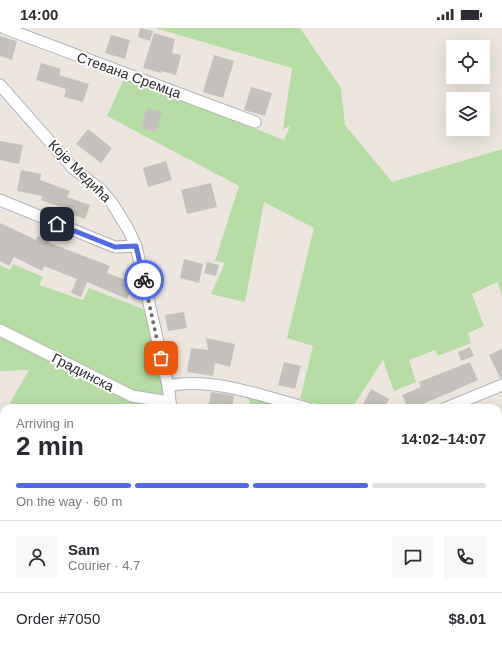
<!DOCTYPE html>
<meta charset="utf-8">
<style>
:root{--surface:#fff;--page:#f7f7f7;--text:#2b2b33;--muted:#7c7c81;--line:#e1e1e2;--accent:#516be7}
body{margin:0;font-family:Helvetica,sans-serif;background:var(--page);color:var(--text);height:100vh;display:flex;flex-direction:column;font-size:15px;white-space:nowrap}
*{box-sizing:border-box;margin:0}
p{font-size:13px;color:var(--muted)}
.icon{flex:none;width:22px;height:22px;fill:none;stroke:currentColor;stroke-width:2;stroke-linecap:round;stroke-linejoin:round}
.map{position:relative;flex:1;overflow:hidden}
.side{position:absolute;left:0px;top:376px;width:502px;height:248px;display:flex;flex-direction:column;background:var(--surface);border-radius:12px 12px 0 0;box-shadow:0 4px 16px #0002}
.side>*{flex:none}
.fabs{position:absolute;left:446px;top:12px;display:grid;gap:8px}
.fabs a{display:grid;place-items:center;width:44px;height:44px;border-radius:0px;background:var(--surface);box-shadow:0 4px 16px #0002;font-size:20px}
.pin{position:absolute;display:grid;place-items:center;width:34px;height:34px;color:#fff;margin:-17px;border-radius:8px;box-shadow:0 2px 6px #0006}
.courier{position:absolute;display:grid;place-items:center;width:40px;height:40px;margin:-20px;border:3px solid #516be7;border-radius:50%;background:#fff;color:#222;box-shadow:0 1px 5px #0007}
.summary em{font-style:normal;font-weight:600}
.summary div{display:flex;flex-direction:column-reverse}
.summary{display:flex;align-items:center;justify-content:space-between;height:68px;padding:0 16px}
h1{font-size:26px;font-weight:600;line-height:30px}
.bar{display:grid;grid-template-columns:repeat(4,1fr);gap:6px 4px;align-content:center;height:48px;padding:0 16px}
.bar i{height:5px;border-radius:3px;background:var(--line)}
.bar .active{background:var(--accent)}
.bar p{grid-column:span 4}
.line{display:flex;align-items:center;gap:10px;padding:0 16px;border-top:1px solid var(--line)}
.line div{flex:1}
.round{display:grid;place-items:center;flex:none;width:42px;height:42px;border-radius:0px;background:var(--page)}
.status{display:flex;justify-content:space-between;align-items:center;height:28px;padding:0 20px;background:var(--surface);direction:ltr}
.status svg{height:11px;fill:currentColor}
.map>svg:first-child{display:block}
.green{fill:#b5dca2}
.building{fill:#c4c0bc}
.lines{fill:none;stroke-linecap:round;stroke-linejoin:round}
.street-casing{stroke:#b0b1ba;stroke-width:13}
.street{stroke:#fff;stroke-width:11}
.done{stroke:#6f6d6b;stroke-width:4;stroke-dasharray:0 7.2}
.route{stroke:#516be7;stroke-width:5}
.labels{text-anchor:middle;stroke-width:4;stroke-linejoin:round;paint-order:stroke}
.street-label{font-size:14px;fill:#2c2c2c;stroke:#fff}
</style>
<div class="status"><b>14:00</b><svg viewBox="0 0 49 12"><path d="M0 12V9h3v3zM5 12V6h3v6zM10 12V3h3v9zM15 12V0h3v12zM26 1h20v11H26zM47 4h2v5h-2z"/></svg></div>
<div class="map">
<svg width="502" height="624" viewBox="0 0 502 624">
<rect width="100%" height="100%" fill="#ece6df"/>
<path class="green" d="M155,0H300L341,60L345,97L392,154L502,121V267L497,254L472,266L484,298L468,305L471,315L438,328L435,322L409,332L416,354L394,363L383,332L352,380H328L300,371L313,318L287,310L314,200L264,174L245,274L211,266L225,235L215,233L239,158L107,88L124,51L177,70L284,112L290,98L283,101L292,40Z
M13,236L43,249L39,257L83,272L89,260L148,283L168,380H145L139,376L88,380H7L29,342L0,343V237L10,242Z
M246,365L298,380H252Z
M4,385V503L0,497V392Z
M498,506H502V550L498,548Z
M67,620H151L153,624H69Z"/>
<path class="building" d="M140,0L153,3L150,13L138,9Z
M154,5L175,11L172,25L181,27L176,47L161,43V45L143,40Z
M111,7L130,12L125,31L105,25Z
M0,8L17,13L12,32L0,28Z
M214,27L234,33L223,70L203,64Z
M41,35L61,41L59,47L89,56L83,74L64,69L66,61L36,52Z
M251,59L272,65L265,88L244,82Z
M147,80L162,84L156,104L141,100Z
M88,101L112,120L101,135L76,116Z
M0,113L23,117L19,136L0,132Z
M166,133L172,152L148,159L143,140Z
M21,142L41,146L40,152L70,163L67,169L90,177L85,191L71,186L72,183L41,172L42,168L17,163Z
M211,155L217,179L187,186L181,162Z
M0,195L36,212L38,208L55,217L110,238L107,245L134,255L127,271L87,254L81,269L71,265L77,251L44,238L42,243L14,229L9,238L0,233Z
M184,231L203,236L199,255L180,250Z
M207,234L219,237L216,248L204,245Z
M184,284L187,300L168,303L165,287Z
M206,310L235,316L230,339L215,335L213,348L187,344L191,320L208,322Z
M470,319L474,328L461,333L458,324Z
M502,321V350H500L489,327Z
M284,334L301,338L295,361L278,357Z
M470,334L478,352L451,364L413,380H408L402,367L421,359L419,354Z
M371,361L389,371L384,380H361Z
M211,364L234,367L232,380L209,377Z"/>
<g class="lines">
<g class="street-casing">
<path id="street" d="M4,0L255,94
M0,57L73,140L101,162L112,175L128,201L136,218L168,358L171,380
M0,172L115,219L136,218
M0,302L132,368L170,374
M168,358C211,348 265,369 307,380
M446,380L502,357
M229,620L230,624"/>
</g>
<use href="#street" class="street"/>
</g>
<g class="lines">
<path class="done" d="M144,252L161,330"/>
<path class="route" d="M57,196L115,219L136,218L144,252"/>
</g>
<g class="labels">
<g class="street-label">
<text transform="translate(129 47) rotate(20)" y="5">Стевана Сремца</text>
<text transform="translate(80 143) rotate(45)" y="5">Које Медића</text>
<text transform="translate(83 344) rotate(27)" y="5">Градинска</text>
</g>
</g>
</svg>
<div class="fabs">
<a><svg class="icon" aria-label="locate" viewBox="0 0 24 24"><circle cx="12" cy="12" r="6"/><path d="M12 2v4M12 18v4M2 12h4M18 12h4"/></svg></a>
<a><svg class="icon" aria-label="layers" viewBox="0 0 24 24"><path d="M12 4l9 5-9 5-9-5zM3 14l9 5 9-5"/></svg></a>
</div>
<div class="pin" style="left:161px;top:330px;background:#ea580c"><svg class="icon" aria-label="bag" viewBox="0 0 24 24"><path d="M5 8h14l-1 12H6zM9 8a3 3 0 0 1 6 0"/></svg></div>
<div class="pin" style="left:57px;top:196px;background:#1f2937"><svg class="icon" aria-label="home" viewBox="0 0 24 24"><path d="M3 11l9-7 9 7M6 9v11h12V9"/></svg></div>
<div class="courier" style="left:144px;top:252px"><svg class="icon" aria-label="bike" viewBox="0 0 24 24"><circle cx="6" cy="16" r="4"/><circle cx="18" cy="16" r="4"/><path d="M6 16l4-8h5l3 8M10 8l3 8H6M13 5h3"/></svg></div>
<section class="side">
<div class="summary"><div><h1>2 min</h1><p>Arriving in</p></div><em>14:02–14:07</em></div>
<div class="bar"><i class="active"></i><i class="active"></i><i class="active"></i><i></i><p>On the way · 60 m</p></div>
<div class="line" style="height:72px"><a class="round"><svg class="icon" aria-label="person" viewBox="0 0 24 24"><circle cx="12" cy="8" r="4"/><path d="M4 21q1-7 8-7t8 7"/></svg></a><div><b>Sam</b><p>Courier · 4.7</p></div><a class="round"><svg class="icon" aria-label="chat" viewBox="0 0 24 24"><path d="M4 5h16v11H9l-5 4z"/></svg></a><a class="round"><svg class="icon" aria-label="phone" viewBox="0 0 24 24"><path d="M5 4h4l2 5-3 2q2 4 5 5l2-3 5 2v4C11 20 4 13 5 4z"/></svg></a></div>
<div class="line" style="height:52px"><div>Order #7050</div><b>$8.01</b></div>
</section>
</div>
